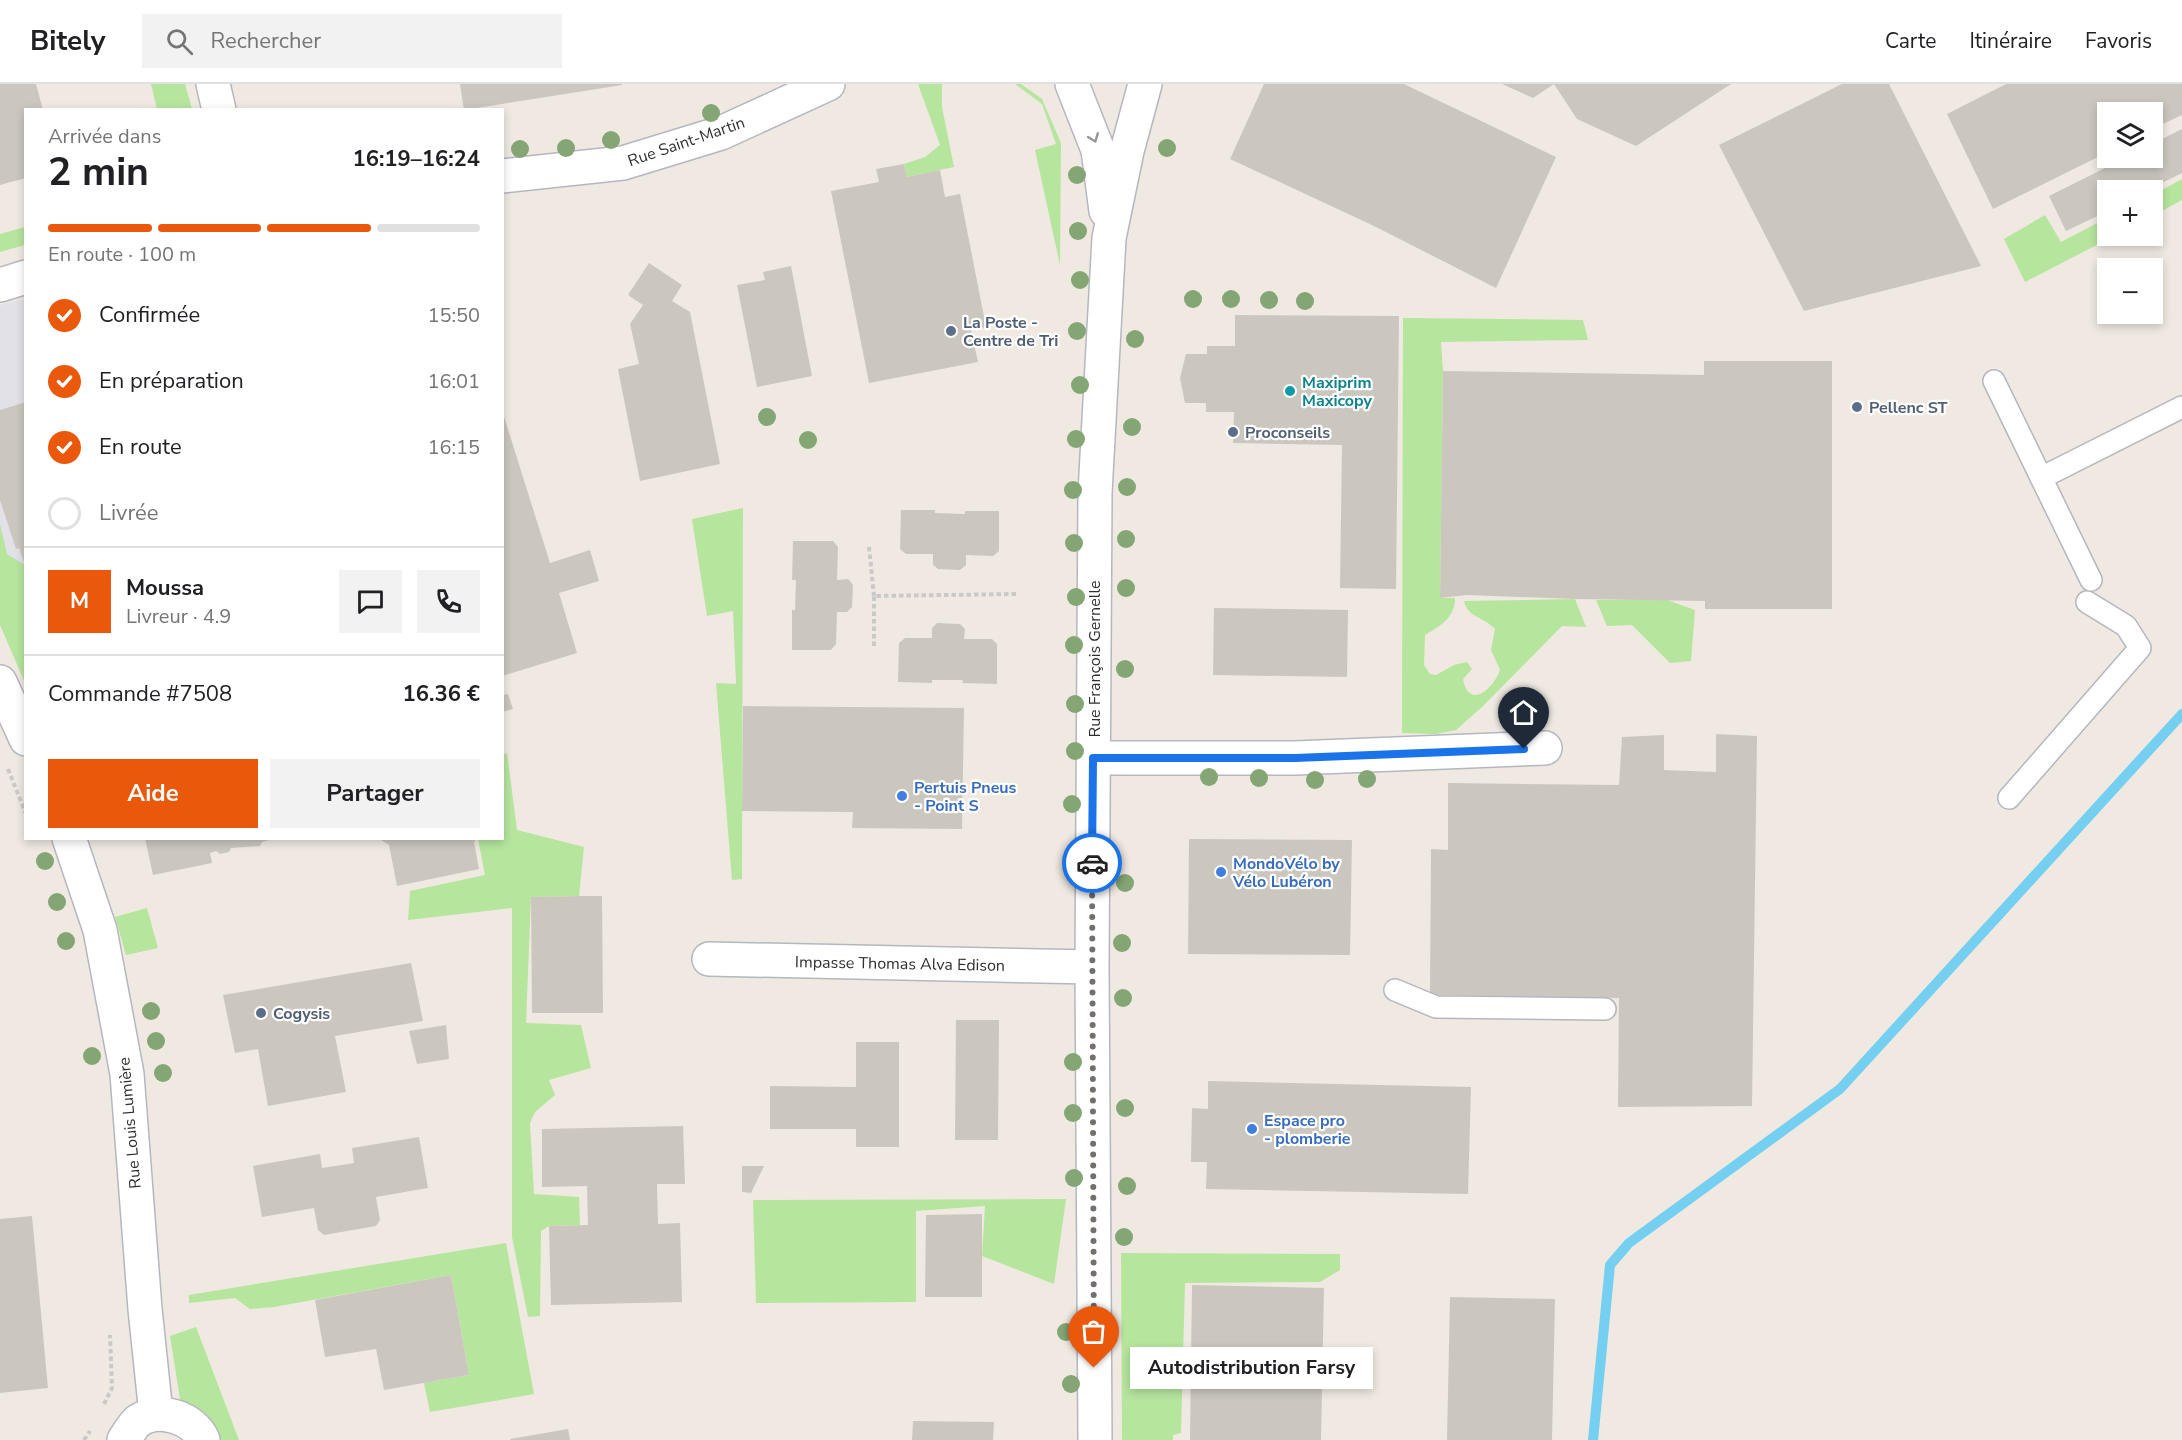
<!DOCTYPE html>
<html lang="fr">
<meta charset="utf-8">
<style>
:root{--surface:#fff;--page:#f2f2f2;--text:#202124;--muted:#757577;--line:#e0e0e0;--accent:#ea580c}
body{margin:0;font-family:"Nunito Sans",sans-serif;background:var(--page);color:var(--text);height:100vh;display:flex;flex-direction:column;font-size:22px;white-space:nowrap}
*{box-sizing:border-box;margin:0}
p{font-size:20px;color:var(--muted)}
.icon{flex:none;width:33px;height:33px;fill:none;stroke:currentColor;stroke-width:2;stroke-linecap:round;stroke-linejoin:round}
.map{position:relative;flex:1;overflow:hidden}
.drawer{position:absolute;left:24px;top:24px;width:480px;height:732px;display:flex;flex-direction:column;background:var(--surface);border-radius:0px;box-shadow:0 3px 9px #0003}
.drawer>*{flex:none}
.tools{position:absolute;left:2097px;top:18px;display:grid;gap:12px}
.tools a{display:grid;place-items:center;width:66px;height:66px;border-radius:0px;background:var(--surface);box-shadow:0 3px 9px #0003;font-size:30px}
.pin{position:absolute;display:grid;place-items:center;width:51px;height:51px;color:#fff;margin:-62px -26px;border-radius:50% 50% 50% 0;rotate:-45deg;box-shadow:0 0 6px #0007}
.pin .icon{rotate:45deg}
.courier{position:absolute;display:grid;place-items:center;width:60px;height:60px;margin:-30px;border:4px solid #1a73e8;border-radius:50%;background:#fff;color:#222;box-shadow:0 2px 8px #0007}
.bubble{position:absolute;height:42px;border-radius:0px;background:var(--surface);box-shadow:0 3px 9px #0003;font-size:20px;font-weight:700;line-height:42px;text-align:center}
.summary em{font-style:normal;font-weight:700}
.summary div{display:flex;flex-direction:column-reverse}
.summary{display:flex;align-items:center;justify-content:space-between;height:102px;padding:0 24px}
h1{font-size:39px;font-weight:700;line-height:45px}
.bar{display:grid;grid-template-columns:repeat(4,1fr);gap:9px 6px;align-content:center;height:72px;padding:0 24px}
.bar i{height:8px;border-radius:4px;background:var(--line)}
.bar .active{background:var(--accent)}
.bar p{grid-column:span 4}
.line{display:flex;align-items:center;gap:15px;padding:0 24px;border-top:2px solid var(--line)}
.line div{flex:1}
.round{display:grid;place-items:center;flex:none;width:63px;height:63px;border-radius:0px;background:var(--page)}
ol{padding:0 24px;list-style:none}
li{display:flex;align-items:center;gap:18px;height:66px}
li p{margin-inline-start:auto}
li .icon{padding:6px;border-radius:50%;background:var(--accent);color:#fff;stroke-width:4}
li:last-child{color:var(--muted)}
li i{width:33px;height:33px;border:3px solid var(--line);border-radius:50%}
.primary-button{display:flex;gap:12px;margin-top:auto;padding:12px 24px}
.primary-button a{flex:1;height:69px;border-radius:0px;background:var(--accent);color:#fff;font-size:24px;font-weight:700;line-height:69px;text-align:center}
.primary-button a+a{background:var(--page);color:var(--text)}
header{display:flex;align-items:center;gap:36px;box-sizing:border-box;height:84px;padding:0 30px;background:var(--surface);border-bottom:2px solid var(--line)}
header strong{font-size:28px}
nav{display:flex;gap:33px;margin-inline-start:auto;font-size:21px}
.search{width:420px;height:54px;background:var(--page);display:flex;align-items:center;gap:15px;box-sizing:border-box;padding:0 21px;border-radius:0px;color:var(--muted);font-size:22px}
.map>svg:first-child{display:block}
.industrial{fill:#e3e1e8}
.green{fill:#b6e59e}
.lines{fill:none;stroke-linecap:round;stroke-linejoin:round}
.stream{stroke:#75cff0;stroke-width:10}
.building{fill:#cbc7bf}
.service-casing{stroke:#b4b7c1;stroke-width:24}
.minor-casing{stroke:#b4b7c1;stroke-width:36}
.path{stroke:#c9c9c9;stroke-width:4;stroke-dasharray:4.5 3;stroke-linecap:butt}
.service{stroke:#fff;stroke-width:21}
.minor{stroke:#fff;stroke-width:33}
.tree{fill:#84a574}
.oneway{stroke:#969696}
.done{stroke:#726f6d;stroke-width:6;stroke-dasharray:0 10.8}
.route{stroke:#1a73e8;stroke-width:8}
.service-dot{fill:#5c6f8a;stroke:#fff;stroke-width:2}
.culture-dot{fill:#0f9aa8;stroke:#fff;stroke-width:2}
.shop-dot{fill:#3f7fe0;stroke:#fff;stroke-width:2}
.labels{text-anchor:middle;stroke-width:4.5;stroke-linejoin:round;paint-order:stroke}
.street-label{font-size:16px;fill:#2e2e2e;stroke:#fff}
.service-label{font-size:16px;font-weight:bold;fill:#4e5e75;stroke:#fff;text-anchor:start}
.culture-label{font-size:16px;font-weight:bold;fill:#0d838f;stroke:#fff;text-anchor:start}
.shop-label{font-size:16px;font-weight:bold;fill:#366cbe;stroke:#fff;text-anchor:start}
</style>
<header>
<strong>Bitely</strong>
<div class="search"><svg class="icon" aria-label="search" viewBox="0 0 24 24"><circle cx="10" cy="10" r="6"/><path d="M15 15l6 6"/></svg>Rechercher</div>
<nav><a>Carte</a><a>Itinéraire</a><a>Favoris</a></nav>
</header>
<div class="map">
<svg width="2182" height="1356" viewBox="0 0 2182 1356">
<rect width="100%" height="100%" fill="#efe9e1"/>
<path class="industrial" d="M25,215V528L0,527V221Z"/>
<path class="green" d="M151,0H185L192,25H157Z
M918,0H942V23L954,83L907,93L904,80L925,73L940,61Z
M1015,0H1021L1042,15L1061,59L1060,181L1035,66L1056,60L1042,20Z
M2182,95V116L2153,132V111Z
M2045,131L2061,158L2107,134L2108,152H2114L2025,198L2004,155Z
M25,143V161L0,168V150Z
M1403,234L1583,236L1588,256L1441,258L1443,287L1440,514H1455C1455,534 1440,542 1425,551L1424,581L1430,590L1436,591L1454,581L1467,578L1472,585L1463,595C1469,627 1494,604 1500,586L1491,566L1495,545C1483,532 1468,534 1464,517L1575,515L1586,543L1562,542L1483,622L1456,646L1436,650L1402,649Z
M743,424L742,795L732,796L716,599L736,600L733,527L707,532L692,435Z
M0,440L7,470L25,481V599L0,541Z
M1596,516H1667L1695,526L1691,577L1670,579L1632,541L1607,542Z
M507,669L517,746L584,763L579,812L531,813L526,939L581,941L591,984L549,996L555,1011L535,1028L530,1039L534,1110L579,1113L580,1141L549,1142L541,1147L540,1232L528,1233L512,1153V824L408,836L410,807L485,791L478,755L502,754L503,671Z
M147,824L158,864L126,871L115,833Z
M1066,1115L1054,1200L982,1172L985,1122L916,1127V1218L756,1219L753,1116Z
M506,1159L534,1310L430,1328L424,1299L469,1291L451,1191L274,1223L250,1225L235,1214L189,1219V1211Z
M1121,1169L1340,1170V1186L1320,1198L1185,1199L1181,1349L1173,1351V1356H1122Z
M196,1243L239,1356H183V1334L170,1252Z"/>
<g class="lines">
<path class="stream" d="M1593,1356L1610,1181L1629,1159L1840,1005L2182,630"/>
</g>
<path class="building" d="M0,0H36L43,26H26V94L0,101Z
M460,0H622V1L464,26Z
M1264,0H1404L1556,73L1496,204L1374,142L1230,75Z
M1502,0H1731L1636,62L1577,35L1554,0L1533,14Z
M1842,0H1889L1981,182L1804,227L1719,61Z
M2006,0H2182V31L2152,45V28H2108V68L1993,125L1947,30Z
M2182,45V89L2148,106H2108V127L2066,147L2049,112L2125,74H2152V60Z
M904,80L907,93L940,86L945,113L960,110L986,243L971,246L978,278L869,299L831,107L879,98L876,85Z
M649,179L682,201L672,217L690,228L720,380L640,397L618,285L639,280L630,240L643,221L628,211Z
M791,182L812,292L757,303L737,201L765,196L763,188Z
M1235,231L1399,232L1396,505L1340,504L1342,361L1233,359L1234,328H1206V319H1185L1180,294L1186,270H1207V262H1235Z
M1704,277H1832V525H1705V517L1575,515L1467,511L1440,514L1443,287L1704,291Z
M26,318V481H25L19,464L16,465L0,416V326Z
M502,326L550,479L590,466L599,497L559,509L577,569L502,592Z
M901,426H935V429L965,430V427H999V467L993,472L966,471V481L960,486L938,485L933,481V470H906L900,465Z
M793,457H833L838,463L837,496L848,495L853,501L852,523L847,528H837L836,560L831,566H792V526H795L796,496H792Z
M1214,524L1348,526L1347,593L1213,591Z
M937,539L960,540L965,545L964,555H992L997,560V600L962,599L963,596H932V599L898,598L899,559L905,554H932V544Z
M508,610L513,625L502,628V611Z
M743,622L964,624L962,745L852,744L853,728L742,727Z
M1716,650L1757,652L1752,1022L1618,1023L1619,914L1430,911L1431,765L1448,766V699L1619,701L1622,653L1664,651V686L1716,688Z
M145,754H273V755L262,758L260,762L231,764L229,768L220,770L216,767L210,769L212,779L153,791Z
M378,754H477L474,758L479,785L397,802L389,761Z
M1189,755L1352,756L1350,871L1188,870Z
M579,812H602L603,929H532L531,813Z
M411,879L423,937L335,952L346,1008L268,1022L258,965L235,969L223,911Z
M956,936H999L998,1056H955Z
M446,941L449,975L417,980L409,947Z
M856,958H899V1063H856V1045H770V1002L856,1003Z
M1208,997L1471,1003L1468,1110L1206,1105L1207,1078H1191L1192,1024L1208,1025Z
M683,1042L685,1100H657L658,1140L680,1139L682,1218L551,1221L549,1142L588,1141L587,1102L542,1103V1045Z
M419,1053L428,1104L376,1113L380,1136L376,1142L324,1151L318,1146L314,1124L262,1133L253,1082L320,1070L322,1084L354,1079L352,1064Z
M742,1082H764L751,1109L742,1108Z
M982,1130V1213H925L926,1131Z
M32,1132L48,1304L0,1309V1135Z
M451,1191L469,1291L384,1306L376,1265L325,1273L315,1216Z
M1192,1201L1324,1204L1321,1356H1190Z
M1450,1213L1555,1215L1552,1356H1447Z
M913,1337L994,1338L993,1356H912Z
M568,1345L570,1356H511L510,1355Z"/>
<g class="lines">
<g class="service-casing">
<path id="service" d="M1994,297L2091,496
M2041,394L2182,323
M2009,714L2140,564L2126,542L2087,518
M1395,906L1436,923L1605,925"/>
</g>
<g class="minor-casing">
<path id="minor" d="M213,0L219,26
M1072,0L1098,66L1106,127
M502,92L623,79L721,49L828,0
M0,201L26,193
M0,598L26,655
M1093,674H1295L1545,664
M69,754L100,846L127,990L145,1225L156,1330
M709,875L1092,883
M124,1356C128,1350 133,1341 138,1337C159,1322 194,1334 203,1356
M1095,1356L1092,883L1095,409L1109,154L1127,67L1145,0"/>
</g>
<path class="path" d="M869,463L874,512
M874,562V512L1016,510
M8,685L26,730
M104,1320L112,1304L110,1251
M84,1356L90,1347"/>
<use href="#service" class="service"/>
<use href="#minor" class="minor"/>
</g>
<g class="tree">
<circle cx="711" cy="29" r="9"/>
<circle cx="611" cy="56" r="9"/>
<circle cx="566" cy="64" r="9"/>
<circle cx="1167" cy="64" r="9"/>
<circle cx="520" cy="65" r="9"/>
<circle cx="1077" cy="91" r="9"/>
<circle cx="1078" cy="147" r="9"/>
<circle cx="1080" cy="196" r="9"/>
<circle cx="1193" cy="215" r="9"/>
<circle cx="1231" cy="215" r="9"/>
<circle cx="1269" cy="216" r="9"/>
<circle cx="1305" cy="217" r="9"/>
<circle cx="1077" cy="247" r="9"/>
<circle cx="1135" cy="255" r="9"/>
<circle cx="1080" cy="301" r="9"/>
<circle cx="767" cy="333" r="9"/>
<circle cx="1132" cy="343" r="9"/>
<circle cx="1076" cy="355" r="9"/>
<circle cx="808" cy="356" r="9"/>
<circle cx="1127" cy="403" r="9"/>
<circle cx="1073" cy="406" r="9"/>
<circle cx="1126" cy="455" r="9"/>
<circle cx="1074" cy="459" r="9"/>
<circle cx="1126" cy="504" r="9"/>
<circle cx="1076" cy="513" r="9"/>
<circle cx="1074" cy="561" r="9"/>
<circle cx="1125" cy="585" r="9"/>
<circle cx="1075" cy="620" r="9"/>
<circle cx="1075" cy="667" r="9"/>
<circle cx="1209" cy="693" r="9"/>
<circle cx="1259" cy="694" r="9"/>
<circle cx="1367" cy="695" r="9"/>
<circle cx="1315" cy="696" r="9"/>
<circle cx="1072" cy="720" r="9"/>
<circle cx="1075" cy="768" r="9"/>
<circle cx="45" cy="777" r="9"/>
<circle cx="1125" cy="799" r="9"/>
<circle cx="57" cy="818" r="9"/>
<circle cx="66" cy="857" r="9"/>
<circle cx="1122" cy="859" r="9"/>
<circle cx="1123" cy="914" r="9"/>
<circle cx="151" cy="927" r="9"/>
<circle cx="156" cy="957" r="9"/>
<circle cx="92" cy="972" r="9"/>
<circle cx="1073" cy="978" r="9"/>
<circle cx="163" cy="989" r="9"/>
<circle cx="1125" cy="1024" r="9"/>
<circle cx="1073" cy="1029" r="9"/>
<circle cx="1074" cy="1094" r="9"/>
<circle cx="1127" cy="1102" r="9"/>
<circle cx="1124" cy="1153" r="9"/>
<circle cx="1066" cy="1248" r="9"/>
<circle cx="1071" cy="1300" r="9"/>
</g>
<defs><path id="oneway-chevron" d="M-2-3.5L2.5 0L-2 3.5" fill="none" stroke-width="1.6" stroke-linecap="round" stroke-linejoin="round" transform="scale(1.5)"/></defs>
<use class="oneway" href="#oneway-chevron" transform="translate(1094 54) rotate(69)"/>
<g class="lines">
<path class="done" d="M1092,779L1094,1284"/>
<path class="route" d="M1092,779L1093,674H1295L1524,665"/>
</g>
<g class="service-dot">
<circle cx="951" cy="247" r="6"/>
<circle cx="1857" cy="323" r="6"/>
<circle cx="1233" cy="348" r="6"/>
<circle cx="261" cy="929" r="6"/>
</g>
<circle class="culture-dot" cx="1290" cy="307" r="6"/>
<g class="shop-dot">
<circle cx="902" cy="712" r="6"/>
<circle cx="1221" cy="788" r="6"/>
<circle cx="1252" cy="1045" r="6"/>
</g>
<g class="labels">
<g class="street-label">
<text transform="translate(686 57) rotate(-19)" y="6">Rue Saint-Martin</text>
<text transform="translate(1094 575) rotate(-90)" y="6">Rue François Gernelle</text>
<text transform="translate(900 879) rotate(1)" y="6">Impasse Thomas Alva Edison</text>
<text transform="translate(129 1039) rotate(-95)" y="6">Rue Louis Lumière</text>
</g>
<g class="service-label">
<text x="963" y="244">La Poste -<tspan x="963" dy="18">Centre de Tri</tspan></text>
<text x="1869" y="329">Pellenc ST</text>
<text x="1245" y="354">Proconseils</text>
<text x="273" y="935">Cogysis</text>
</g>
<g class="culture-label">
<text x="1302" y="304">Maxiprim<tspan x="1302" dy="18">Maxicopy</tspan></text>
</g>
<g class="shop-label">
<text x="914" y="709">Pertuis Pneus<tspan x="914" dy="18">- Point S</tspan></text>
<text x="1233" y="785">MondoVélo by<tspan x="1233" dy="18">Vélo Lubéron</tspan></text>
<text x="1264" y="1042">Espace pro<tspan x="1264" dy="18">- plomberie</tspan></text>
</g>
</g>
</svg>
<div class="tools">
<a><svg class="icon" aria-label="layers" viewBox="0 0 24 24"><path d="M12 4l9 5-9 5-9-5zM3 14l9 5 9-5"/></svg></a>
<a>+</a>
<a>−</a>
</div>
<div class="pin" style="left:1094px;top:1284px;background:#ea580c"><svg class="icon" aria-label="bag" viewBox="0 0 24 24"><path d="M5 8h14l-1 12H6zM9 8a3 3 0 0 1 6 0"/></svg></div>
<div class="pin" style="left:1524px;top:665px;background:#1f2937"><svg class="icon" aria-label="home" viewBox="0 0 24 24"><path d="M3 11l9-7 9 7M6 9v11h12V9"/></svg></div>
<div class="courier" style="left:1092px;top:779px"><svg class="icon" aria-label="car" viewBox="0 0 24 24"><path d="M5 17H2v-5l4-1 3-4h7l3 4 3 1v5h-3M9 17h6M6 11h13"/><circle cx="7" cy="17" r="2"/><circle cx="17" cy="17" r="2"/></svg></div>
<div class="bubble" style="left:1130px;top:1263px;width:243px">Autodistribution Farsy</div>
<section class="drawer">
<div class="summary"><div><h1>2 min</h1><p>Arrivée dans</p></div><em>16:19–16:24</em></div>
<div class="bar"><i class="active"></i><i class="active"></i><i class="active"></i><i></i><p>En route · 100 m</p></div>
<ol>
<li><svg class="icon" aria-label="check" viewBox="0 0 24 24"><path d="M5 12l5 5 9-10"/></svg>Confirmée<p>15:50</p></li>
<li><svg class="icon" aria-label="check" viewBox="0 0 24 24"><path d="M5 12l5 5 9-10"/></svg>En préparation<p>16:01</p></li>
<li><svg class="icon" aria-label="check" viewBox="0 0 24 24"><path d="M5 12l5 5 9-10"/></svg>En route<p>16:15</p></li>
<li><i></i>Livrée</li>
</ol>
<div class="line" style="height:108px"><b class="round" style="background:var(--accent);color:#fff">M</b><div><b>Moussa</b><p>Livreur · 4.9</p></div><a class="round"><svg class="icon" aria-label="chat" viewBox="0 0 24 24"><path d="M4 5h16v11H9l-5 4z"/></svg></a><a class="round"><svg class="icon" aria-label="phone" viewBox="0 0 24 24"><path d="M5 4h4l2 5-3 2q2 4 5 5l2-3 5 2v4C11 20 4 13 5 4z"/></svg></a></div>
<div class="line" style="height:78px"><div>Commande #7508</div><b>16.36 €</b></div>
<div class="primary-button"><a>Aide</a><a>Partager</a></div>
</section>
</div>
